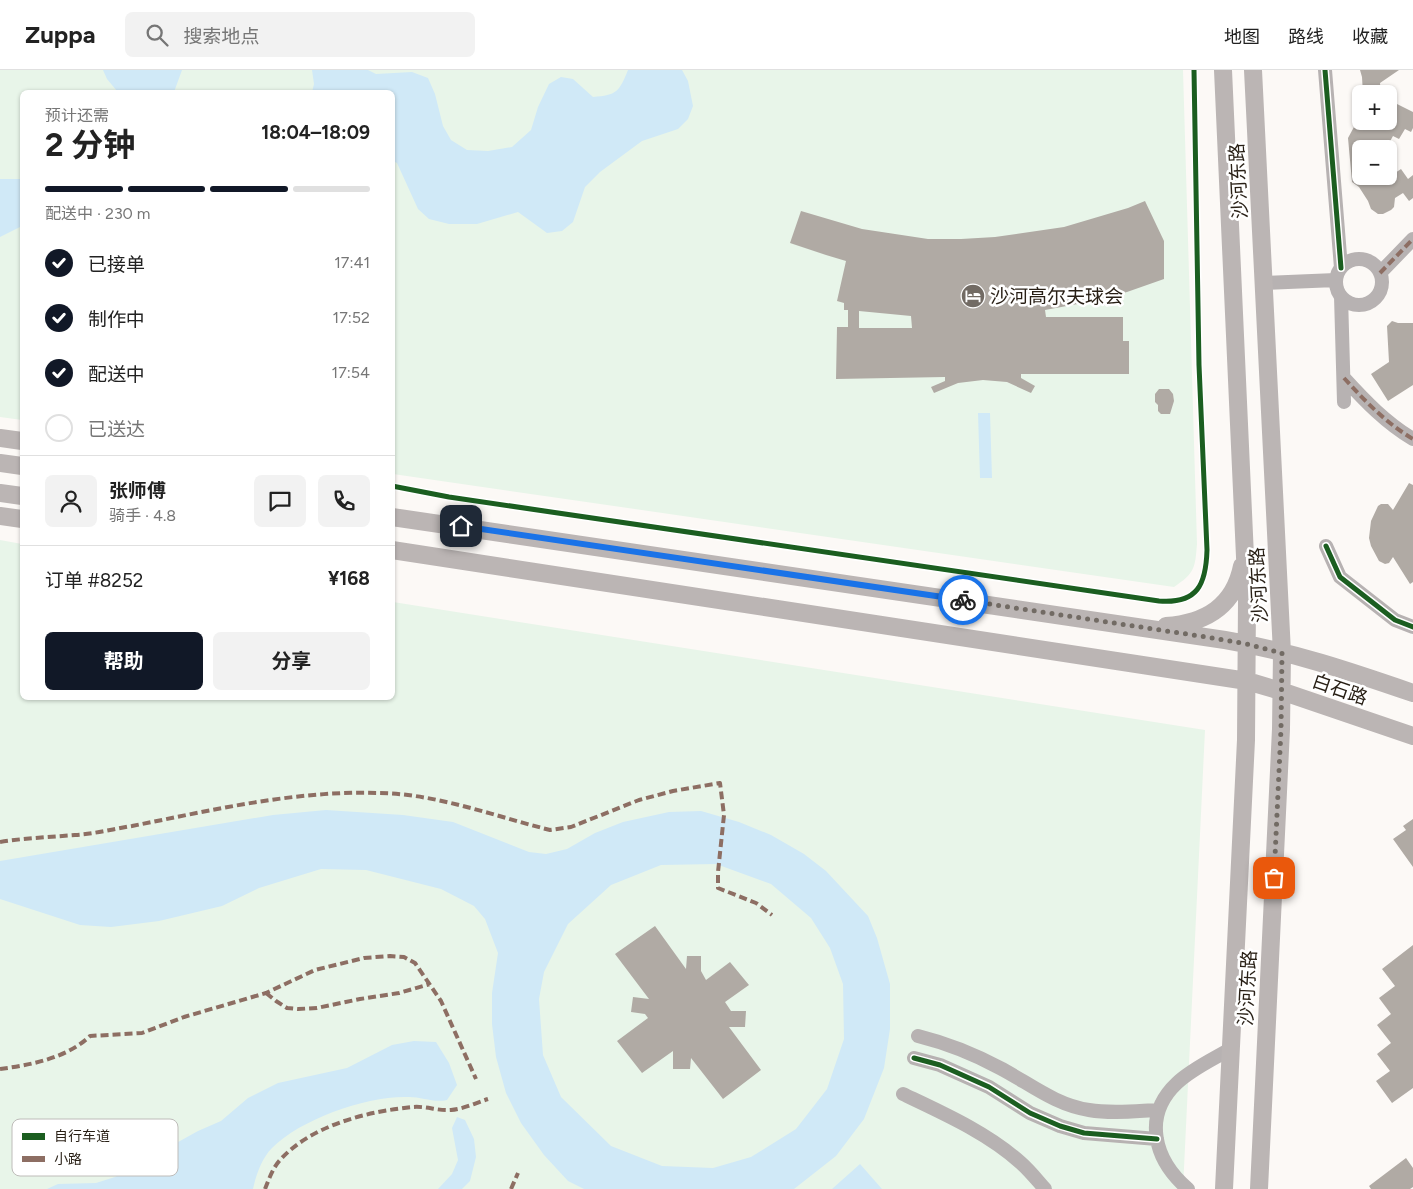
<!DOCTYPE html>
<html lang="zh">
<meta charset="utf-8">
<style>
:root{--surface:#fff;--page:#f2f2f2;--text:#222;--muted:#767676;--line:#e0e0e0;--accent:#111827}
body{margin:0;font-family:Figtree,"Noto Sans SC",sans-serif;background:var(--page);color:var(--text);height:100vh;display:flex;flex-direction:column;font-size:19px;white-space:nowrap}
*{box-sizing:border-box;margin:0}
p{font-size:16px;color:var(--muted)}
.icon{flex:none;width:28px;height:28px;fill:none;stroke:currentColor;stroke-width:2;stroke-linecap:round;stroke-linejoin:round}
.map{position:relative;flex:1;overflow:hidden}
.panel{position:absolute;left:20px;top:20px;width:375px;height:610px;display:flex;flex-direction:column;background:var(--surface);border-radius:8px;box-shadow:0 1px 4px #0004}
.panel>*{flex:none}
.controls{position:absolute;left:1352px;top:15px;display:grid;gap:10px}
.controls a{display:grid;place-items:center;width:45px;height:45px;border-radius:8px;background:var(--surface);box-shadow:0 1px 4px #0004;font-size:25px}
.pin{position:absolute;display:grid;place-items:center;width:42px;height:42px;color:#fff;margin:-21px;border-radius:10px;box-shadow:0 2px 8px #0006}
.courier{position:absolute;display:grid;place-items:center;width:50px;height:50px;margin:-25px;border:4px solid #1a73e8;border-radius:50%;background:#fff;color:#222;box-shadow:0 1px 6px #0007}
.overview em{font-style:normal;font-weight:700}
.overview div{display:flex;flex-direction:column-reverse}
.overview{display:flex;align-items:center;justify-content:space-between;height:85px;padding:0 25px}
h1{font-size:32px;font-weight:700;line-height:38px}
.bar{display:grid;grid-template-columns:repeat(4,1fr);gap:8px 5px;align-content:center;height:60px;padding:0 25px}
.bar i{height:6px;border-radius:4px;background:var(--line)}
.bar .current{background:var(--accent)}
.bar p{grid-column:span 4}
.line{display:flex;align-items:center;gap:12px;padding:0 25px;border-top:1px solid var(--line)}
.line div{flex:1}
.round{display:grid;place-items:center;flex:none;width:52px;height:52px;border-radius:8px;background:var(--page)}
ol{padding:0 25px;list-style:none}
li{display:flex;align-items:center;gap:15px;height:55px}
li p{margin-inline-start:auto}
li .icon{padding:5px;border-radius:50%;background:var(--accent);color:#fff;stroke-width:4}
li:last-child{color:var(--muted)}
li i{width:28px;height:28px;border:2px solid var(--line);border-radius:50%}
.button{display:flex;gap:10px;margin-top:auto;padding:10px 25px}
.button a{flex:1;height:58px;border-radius:8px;background:var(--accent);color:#fff;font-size:20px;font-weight:700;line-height:58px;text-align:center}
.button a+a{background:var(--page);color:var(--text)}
header{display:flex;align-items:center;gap:30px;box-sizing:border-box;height:70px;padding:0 25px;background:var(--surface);border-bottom:1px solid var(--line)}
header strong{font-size:24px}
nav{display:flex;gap:28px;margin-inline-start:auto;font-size:18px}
.search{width:350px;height:45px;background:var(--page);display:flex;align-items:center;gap:12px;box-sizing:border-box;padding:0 18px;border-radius:8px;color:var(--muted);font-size:19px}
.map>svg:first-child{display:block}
.green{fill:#e8f5e9}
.water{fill:#d0e9f7;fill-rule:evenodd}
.building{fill:#b0aaa4;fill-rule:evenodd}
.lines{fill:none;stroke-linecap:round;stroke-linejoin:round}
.minor{stroke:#b7b2b2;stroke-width:14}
.major{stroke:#bbb5b4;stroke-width:18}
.quiet{stroke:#8d6e63;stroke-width:4;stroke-dasharray:8 4;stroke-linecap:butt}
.cycleway-casing{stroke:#fff;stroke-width:8}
.cycleway{stroke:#1b5e20;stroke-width:5}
.done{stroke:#726b64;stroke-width:5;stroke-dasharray:0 9}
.route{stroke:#1a73e8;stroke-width:6}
.labels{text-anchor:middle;stroke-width:5;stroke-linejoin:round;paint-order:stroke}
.street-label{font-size:19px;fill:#281f15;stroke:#fff}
.poi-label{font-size:19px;fill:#281f15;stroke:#fff;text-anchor:start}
.key{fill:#fff;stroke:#bebcb9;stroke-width:1}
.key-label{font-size:14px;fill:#281f15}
</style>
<header>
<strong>Zuppa</strong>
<div class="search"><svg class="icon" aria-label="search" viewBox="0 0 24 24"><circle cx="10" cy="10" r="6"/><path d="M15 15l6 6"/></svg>搜索地点</div>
<nav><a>地图</a><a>路线</a><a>收藏</a></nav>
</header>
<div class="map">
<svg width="1413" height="1119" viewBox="0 0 1413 1119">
<rect width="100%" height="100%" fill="#fcf9f6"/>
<path class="green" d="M0,0H1183L1197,474C1195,498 1195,503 1174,517L393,404L392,22H22V350L0,347Z
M0,470L22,474V628H392L393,532L1205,660L1183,1119H0Z"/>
<path class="water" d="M103,0H182L174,22H116L117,21L107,9Z
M312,0H368L376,4L412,2L428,8L435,24L443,56L451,70L467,80L488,81L512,77L531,60L538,37L549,14L561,7L573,9L593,27C617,25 619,22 628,0H682L688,11L693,36L688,49L678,59L642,71L600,102L585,117L573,152L562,161L547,163L518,142L477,154H449L429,149L418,139L397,93L393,91L392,22H312L314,14Z
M0,109H22V156L0,167Z
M978,343H990L992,408H980Z
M326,740L403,745L453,752L529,782L546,784L567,779L595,763L623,752L669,742L701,741L739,752L771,765L804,784L826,801L868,846L877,868L890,914V959L884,998L864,1049L836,1086L794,1119H584L568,1111L544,1085L521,1053L506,1023L496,987L492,954V923L498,883L485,849L474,836L441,819L366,800L321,799L259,818L222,836L159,851L111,857L80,855L0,829V791L273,745ZM716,794L771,814L811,848L830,878L843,914L844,969L827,1019L796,1059L751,1087L713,1098L662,1096L611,1076L561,1027L543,985L539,929L544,902L568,854L611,815L661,795Z
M414,971L436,972L449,993L457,1015L447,1030C434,1033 422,1027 409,1027C369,1025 300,1049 272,1078C262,1088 256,1105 253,1119H47L58,1114L96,1113L115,1107L198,1061L221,1051L248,1028L278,1013L347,998L392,975Z
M457,1047L465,1050L474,1069L476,1087L470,1111L462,1119H438L452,1104L458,1090L452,1058Z
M860,1094L882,1119H832Z"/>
<path class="building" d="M1360,0H1399L1380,13L1381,24H1363L1362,7Z
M1389,30L1413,42V58L1411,62L1405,59L1399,69L1393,66L1388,75L1389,79H1361V106H1389V94L1395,103L1401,99L1408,109L1413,105V128L1409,131L1403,123L1395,128L1394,137L1391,140L1383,144H1378L1371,139L1368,131L1359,117L1352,112L1348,68L1361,44V51H1389Z
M1145,131L1164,171V209L1127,222L1083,233L1045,240L1046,247H1123V271H1129V304H1021V308L1035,316L1031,323L1007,312L983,310L958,313L934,323L931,317L945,311V307L836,309L837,257H848V240H844V233L837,231L846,191L826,185L790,173L801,141L862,159L928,169H961L995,167L1064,157L1128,138ZM859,241L911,246L912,258H859Z
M1392,251L1398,253H1413V315L1388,331L1371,304L1389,292L1387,256Z
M1159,319H1169L1173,324L1174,331L1170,344H1161L1158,341V335L1155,332V324Z
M1409,413L1413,415V512L1410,514L1393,487L1389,493L1385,494L1379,491L1371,476L1369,468L1371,451L1378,436L1381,434H1388L1393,440Z
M1413,749V797L1393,769L1406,760L1403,756Z
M655,856L686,899L687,886H701V901L706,910L730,892L749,915L725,932L731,941H746L745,957H729L761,1000L723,1029L691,988L690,999H673V981L642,1003L617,971L648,948L645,944L631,942L633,927L649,929L615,884Z
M1413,875V1018L1392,1033L1376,1011L1390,1001L1377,984L1391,973L1377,955L1391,944L1379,928L1395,916L1382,899Z
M1406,1088L1413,1098V1117L1410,1119H1371L1369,1116Z"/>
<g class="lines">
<path class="minor" d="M1325,0L1341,198
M1336 212a23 23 0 1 1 46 0a23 23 0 1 1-46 0Z
M1380,203L1413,169
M1265,213L1336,210
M1341,226L1344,332
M1344,308C1365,331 1386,353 1413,369
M1326,476L1340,507L1395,550L1413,557
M918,966C946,973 974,984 1000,998C1029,1013 1055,1035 1089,1040C1112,1044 1136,1041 1158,1040
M914,988L940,995L989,1017L1030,1043L1060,1056L1084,1063L1157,1069
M903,1024C943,1043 988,1063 1021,1093C1030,1101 1037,1110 1045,1119
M1188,1119C1154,1090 1142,1046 1177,1013C1193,998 1214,989 1232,978"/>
<path class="major" d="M1223,0L1247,531L1246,670L1224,1119
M1253,0L1282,583L1281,659L1259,1119
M0,368L22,371
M0,393L22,396
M0,423L22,426
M0,446L22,449
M392,447L1225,570C1290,581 1352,602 1413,623
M392,480L1247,611L1281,621L1413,666
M1166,556C1206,553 1234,536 1242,496"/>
<path class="quiet" d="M1380,203L1413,169
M1344,308C1365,331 1386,353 1413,369
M0,772C25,768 50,767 75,765C94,764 113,759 132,756C213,740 296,720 380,723C437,724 494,746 550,760L571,757L639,730L673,721L720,713L724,745L718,802V818L756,833L772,845
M266,923L276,931L287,938L298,939L317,938L360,929L399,923L430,914
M0,999C31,995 67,988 90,966L142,963L184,947L266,923L315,900L364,888L390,886L404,887L415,893L441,931L476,1009
M265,1119C269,1109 273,1097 281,1089C312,1055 369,1041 413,1037C426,1036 438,1041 451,1040C463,1039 476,1033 488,1029
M511,1119L518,1103"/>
<g class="cycleway-casing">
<path id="cycleway" d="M1325,0L1341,198
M392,416L449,427L1159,531C1198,534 1206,514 1207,480L1199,295L1194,0
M1326,476L1340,507L1395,550L1413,557
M914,988L940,995L989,1017L1030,1043L1060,1056L1084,1063L1157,1069"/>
</g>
<use href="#cycleway" class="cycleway"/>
</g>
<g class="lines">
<path class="done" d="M963,530L1206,567L1247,574L1282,583L1281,659L1274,808"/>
<path class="route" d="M461,456L963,530"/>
</g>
<defs>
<g id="hotel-disc" transform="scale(1.25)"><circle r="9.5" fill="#726b64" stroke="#fff"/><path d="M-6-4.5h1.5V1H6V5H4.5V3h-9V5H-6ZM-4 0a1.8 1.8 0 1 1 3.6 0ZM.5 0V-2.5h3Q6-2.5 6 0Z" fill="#fff"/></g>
</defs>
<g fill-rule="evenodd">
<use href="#hotel-disc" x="973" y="226"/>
</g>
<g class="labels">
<g class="street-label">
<text transform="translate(1238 111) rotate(-93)" y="7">沙河东路</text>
<text transform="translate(1258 515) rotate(-93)" y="7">沙河东路</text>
<text transform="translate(1340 619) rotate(19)" y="7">白石路</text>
<text transform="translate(1247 918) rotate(-87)" y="7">沙河东路</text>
</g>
<g class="poi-label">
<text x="990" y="233">沙河高尔夫球会</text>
</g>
</g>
<rect x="12" y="1049" width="166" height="57" rx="8" class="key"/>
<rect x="22" y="1063" width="23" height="7" fill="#1b5e20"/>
<rect x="22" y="1086" width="23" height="6" fill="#8d6e63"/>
<g class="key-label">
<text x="54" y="1071">自行车道</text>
<text x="54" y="1094">小路</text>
</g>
</svg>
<div class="controls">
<a>+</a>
<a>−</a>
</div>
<div class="pin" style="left:1274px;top:808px;background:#ea580c"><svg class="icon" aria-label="bag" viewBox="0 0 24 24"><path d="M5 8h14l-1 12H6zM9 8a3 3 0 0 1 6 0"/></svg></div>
<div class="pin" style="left:461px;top:456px;background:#1f2937"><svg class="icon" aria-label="home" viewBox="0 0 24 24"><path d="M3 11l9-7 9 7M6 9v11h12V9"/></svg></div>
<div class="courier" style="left:963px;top:530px"><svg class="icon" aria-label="bike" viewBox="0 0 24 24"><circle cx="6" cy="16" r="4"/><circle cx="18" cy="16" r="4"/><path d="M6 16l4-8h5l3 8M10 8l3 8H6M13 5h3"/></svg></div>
<section class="panel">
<div class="overview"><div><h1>2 分钟</h1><p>预计还需</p></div><em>18:04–18:09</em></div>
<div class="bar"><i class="current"></i><i class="current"></i><i class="current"></i><i></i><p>配送中 · 230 m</p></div>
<ol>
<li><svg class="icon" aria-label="check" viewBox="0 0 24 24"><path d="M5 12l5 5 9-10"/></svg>已接单<p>17:41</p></li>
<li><svg class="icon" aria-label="check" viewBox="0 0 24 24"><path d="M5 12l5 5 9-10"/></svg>制作中<p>17:52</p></li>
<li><svg class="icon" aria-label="check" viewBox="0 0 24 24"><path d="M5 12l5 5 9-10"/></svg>配送中<p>17:54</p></li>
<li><i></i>已送达</li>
</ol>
<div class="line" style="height:90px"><a class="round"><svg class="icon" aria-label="person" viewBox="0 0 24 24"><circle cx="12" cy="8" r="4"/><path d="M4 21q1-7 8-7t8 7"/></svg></a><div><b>张师傅</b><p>骑手 · 4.8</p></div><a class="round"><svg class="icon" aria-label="chat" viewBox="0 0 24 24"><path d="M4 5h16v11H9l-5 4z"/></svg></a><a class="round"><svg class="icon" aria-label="phone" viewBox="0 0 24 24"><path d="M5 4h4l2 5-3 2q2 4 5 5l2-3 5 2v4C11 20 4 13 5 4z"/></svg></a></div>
<div class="line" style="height:65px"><div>订单 #8252</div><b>¥168</b></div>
<div class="button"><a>帮助</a><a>分享</a></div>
</section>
</div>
